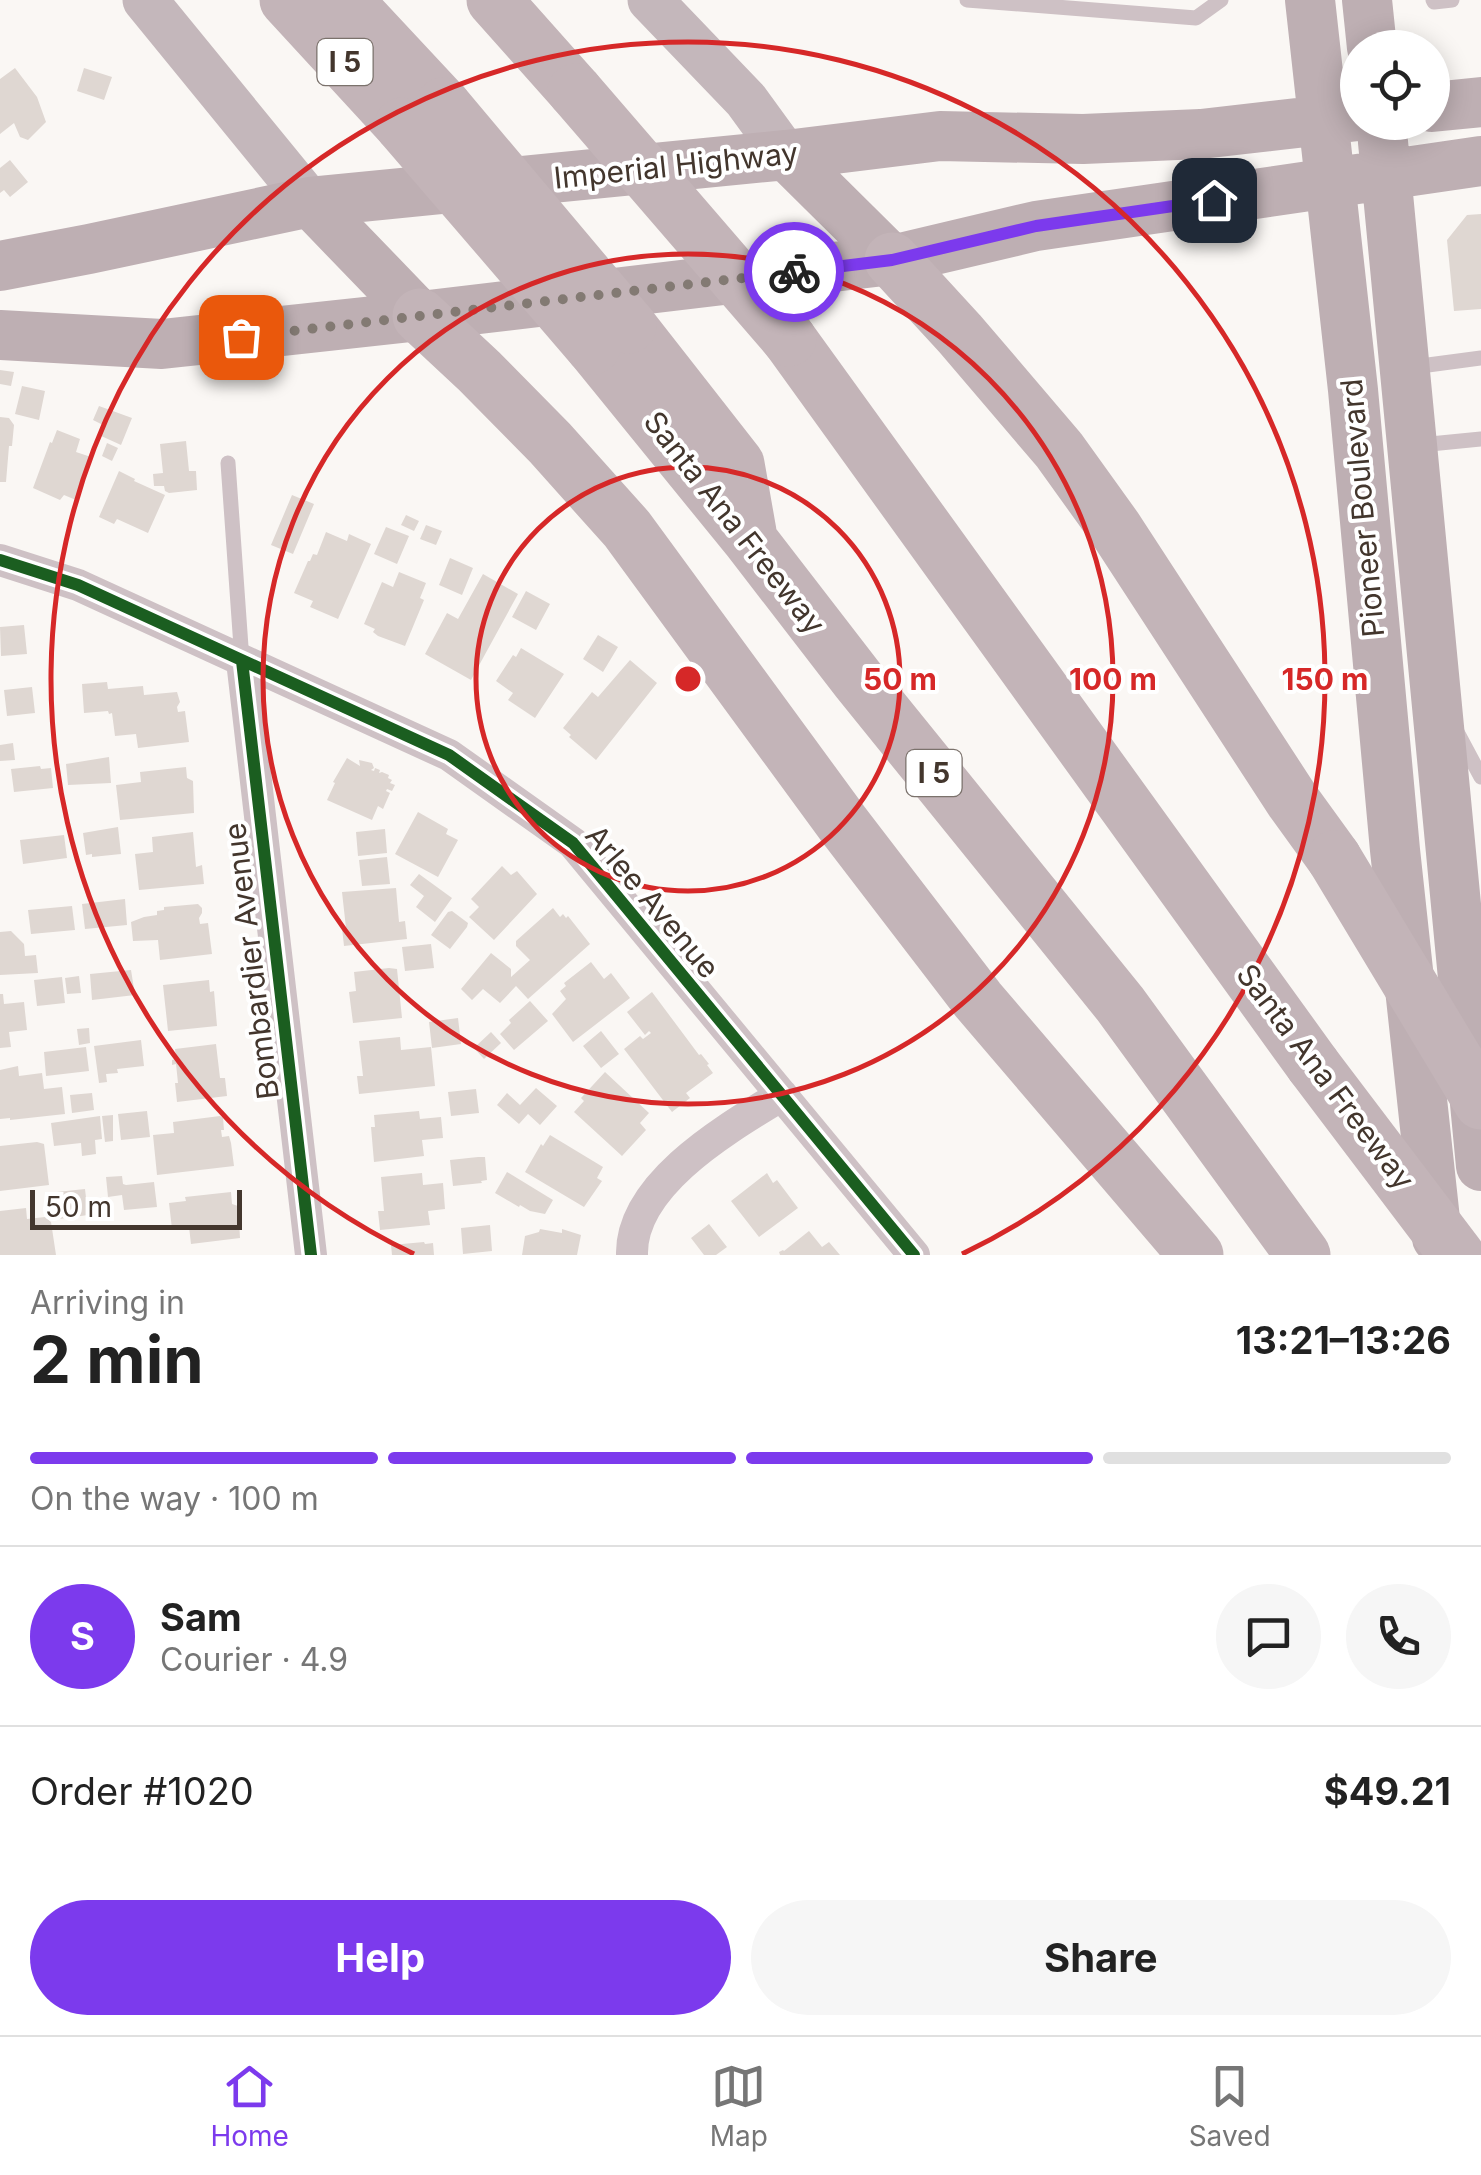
<!DOCTYPE html>
<meta charset="utf-8">
<style>
:root{--surface:#fff;--page:#f6f6f6;--text:#222;--muted:#767676;--line:#e0e0e0;--accent:#7c3aed}
body{margin:0;font-family:Inter,sans-serif;background:var(--page);color:var(--text);height:100vh;display:flex;flex-direction:column;font-size:38px;white-space:nowrap}
*{box-sizing:border-box;margin:0}
p{font-size:32px;color:var(--muted)}
.icon{flex:none;width:55px;height:55px;fill:none;stroke:currentColor;stroke-width:2;stroke-linecap:round;stroke-linejoin:round}
.map{position:relative;height:1255px;overflow:hidden}
.details{display:flex;flex-direction:column;background:var(--surface);flex:1}
.details>*{flex:none}
.fabs{position:absolute;left:1340px;top:30px;display:grid;gap:20px}
.fabs a{display:grid;place-items:center;width:110px;height:110px;border-radius:50%;background:var(--surface);box-shadow:0 5px 25px #0003;font-size:50px}
.scale{position:absolute;left:30px;bottom:25px;width:212px;box-sizing:border-box;padding-left:10px;border:5px solid #43362d;border-top:0;font-size:28px;line-height:35px;white-space:nowrap;color:#43362d;-webkit-text-stroke:8px #fff;paint-order:stroke}
.pin{position:absolute;display:grid;place-items:center;width:85px;height:85px;color:#fff;margin:-42px;border-radius:20px;box-shadow:0 5px 15px #0006}
.courier{position:absolute;display:grid;place-items:center;width:100px;height:100px;margin:-50px;border:8px solid #7c3aed;border-radius:50%;background:#fff;color:#222;box-shadow:0 2px 12px #0007}
.summary em{font-style:normal;font-weight:700}
.summary div{display:flex;flex-direction:column-reverse}
.summary{display:flex;align-items:center;justify-content:space-between;height:170px;padding:0 30px}
h1{font-size:65px;font-weight:700;line-height:75px}
.bar{display:grid;grid-template-columns:repeat(4,1fr);gap:15px 10px;align-content:center;height:120px;padding:0 30px}
.bar i{height:12px;border-radius:8px;background:var(--line)}
.bar .on{background:var(--accent)}
.bar p{grid-column:span 4}
.line{display:flex;align-items:center;gap:25px;padding:0 30px;border-top:2px solid var(--line)}
.line div{flex:1}
.round{display:grid;place-items:center;flex:none;width:105px;height:105px;border-radius:52px;background:var(--page)}
.button{display:flex;gap:20px;margin-top:auto;padding:20px 30px}
.button a{flex:1;height:115px;border-radius:60px;background:var(--accent);color:#fff;font-size:40px;font-weight:700;line-height:115px;text-align:center}
.button a+a{background:var(--page);color:var(--text)}
.dock{display:flex;justify-content:space-around;align-items:center;height:140px;border-top:2px solid var(--line);background:var(--surface);font-size:28px;color:var(--muted)}
.dock a{display:grid;justify-items:center;gap:5px}
.dock .on{color:var(--accent)}
.map>svg:first-child{display:block}
.building{fill:#dfd7d2}
.lines{fill:none;stroke-linecap:round;stroke-linejoin:round}
.lane{stroke:#cec1c5;stroke-width:15}
.street{stroke:#cec1c5;stroke-width:32}
.secondary{stroke:#c4b7bb;stroke-width:45}
.primary{stroke:#beafb3;stroke-width:50}
.highway{stroke:#c3b4b8;stroke-width:55}
.highway-bridge{stroke:#c3b4b8;stroke-width:55}
.cycleway-casing{stroke:#fff;stroke-width:19}
.cycleway{stroke:#1b5e20;stroke-width:12}
.done{stroke:#837a73;stroke-width:10;stroke-dasharray:0 18}
.route{stroke:#7c3aed;stroke-width:12}
.ring{fill:none;stroke:#d62828;stroke-width:5}
.labels{text-anchor:middle;stroke-width:8;stroke-linejoin:round;paint-order:stroke}
.shield{fill:#fff;stroke:#7b726c;stroke-width:2.5}
.shield-label{font-size:28px;font-weight:bold;fill:#43362d}
.street-label{font-size:30px;fill:#43362d;stroke:#fff}
.centre{fill:#d62828;stroke:#fff;stroke-width:5}
.ring-label{font-size:30px;text-anchor:middle;font-weight:bold;fill:#d62828;stroke:#fff;stroke-width:8;stroke-linejoin:round;paint-order:stroke}
</style>
<div class="map">
<svg width="1481" height="1255" viewBox="0 0 1481 1255">
<rect width="100%" height="100%" fill="#faf7f4"/>
<path class="building" d="M15,68L37,97L46,122L28,140L20,137L14,123L0,134V79Z
M84,68L112,77L104,100L77,91Z
M10,160L28,182L10,197L4,190L0,193V168Z
M1481,214V309L1454,311L1447,240L1467,215Z
M0,370L14,372L11,386L0,384Z
M22,386L45,391L39,420L15,414Z
M99,406L132,418L121,445L99,435L103,425L93,420Z
M0,417L9,418L14,425L12,446H9L6,482H0Z
M57,430L80,439L76,452L91,457L76,500L64,495L60,500L33,488L50,442L52,443Z
M186,441L189,471H196L197,490L169,493L165,491L164,486H154L153,474L163,473L160,444Z
M107,443L118,448L112,461L102,456Z
M119,471L135,479L134,481L165,495L148,533L117,519L114,524L99,517Z
M292,495L314,504L293,554L271,545Z
M406,515L419,521L414,531L401,525Z
M426,525L442,531L436,545L420,539Z
M386,527L409,536L397,564L374,554Z
M326,532L347,541L349,534L371,544L338,619L310,607L313,601L294,593L308,561H310L313,554L317,555Z
M450,558L473,568L462,595L439,585Z
M399,572L426,583L420,598L424,600L405,646L378,636L373,632L375,629L364,624L382,582L393,587Z
M483,574L518,594L471,680L425,654L447,613L458,619Z
M526,591L550,604L536,630L512,617Z
M24,625L27,654L1,656L0,627Z
M598,635L618,647L603,672L583,659Z
M521,648L564,674L535,718L508,700L513,693L496,681L513,655L516,657Z
M630,660L657,683L596,760L569,737L571,735L563,728L592,692L598,697Z
M107,682L108,689L143,686L144,695L177,692L180,702L177,707L178,712L185,711L189,742L138,748L136,734L115,736L112,713L109,714L108,711L84,713L82,684Z
M32,687L35,713L7,716L4,690Z
M13,743L15,760L0,761V745Z
M109,757L111,783L68,785L66,764Z
M347,758L360,766L359,760L372,763L374,768L371,770L374,771L375,768L380,770L379,773L382,772L389,775L388,778L392,780L390,783L395,785L392,791L387,789L386,791L390,793L383,809L378,806L372,820L327,800L335,783L333,782Z
M40,766L41,769L51,768L53,788L14,792L11,769Z
M186,767L187,778L193,781L194,813L120,820L116,785L141,782L140,772Z
M418,812L448,829L446,834L458,840L438,877L395,854Z
M118,827L121,854L92,857V854L86,855L83,833Z
M385,829L387,853L358,856L356,832Z
M193,832L196,867L202,865L204,884L139,890L135,854L153,852L152,837Z
M64,835L67,858L23,864L20,840Z
M387,857L390,884L362,886L359,860Z
M502,866L511,875L517,871L537,894L494,940L469,917L479,907L471,899Z
M419,874L452,898L435,922L416,907L424,896L410,885Z
M396,888L399,922L405,921L407,939L344,946L342,928H346L342,892Z
M125,899L127,925L85,929L82,904Z
M198,904L202,908V913L199,918L200,924L208,923L212,954L160,960L158,940L133,941L131,922L144,917L157,915V911L164,910V907Z
M72,906L75,930L31,934L28,910Z
M553,908L560,917L563,914L566,918L568,916L590,944L528,999L516,986L500,1003L483,989L472,1000L461,989L491,953L511,969V977L530,960L516,946V941Z
M452,911L468,923L467,927L450,949L431,935L448,912Z
M11,931L24,944L25,956L36,955L38,973L0,975V932Z
M431,944L434,968L405,971L402,947Z
M591,962L604,979L611,973L630,998L573,1042L552,1014L566,999L560,991L566,986L564,983Z
M389,968L397,969L402,1018L353,1023L349,992L356,991L354,972Z
M131,970L135,995L92,1000L90,974Z
M79,976L81,993L67,994L65,978Z
M62,977L65,1003L37,1006L34,980Z
M209,980L210,992L214,991L217,1026L168,1031L163,985Z
M652,992L699,1055L701,1054L709,1064L707,1065L713,1073L686,1093L690,1098L672,1112L624,1049L640,1036L643,1039L651,1033L649,1031L645,1035L627,1012Z
M0,994H3L4,1004L24,1002L27,1030L9,1032L11,1047L0,1048Z
M530,1001L548,1021L514,1050L500,1034L511,1023L509,1020Z
M458,1018L461,1044L432,1048L429,1022Z
M89,1028L90,1043L79,1045L77,1029Z
M601,1031L619,1054L601,1068L583,1046Z
M491,1032L501,1043L484,1059L474,1048Z
M400,1037L401,1050L431,1047L435,1086L359,1094L357,1076H363L359,1041Z
M141,1040L144,1066L117,1069L118,1073L106,1074L107,1082L99,1083L94,1046Z
M216,1044L220,1078H225L227,1096L177,1102L175,1083H178L176,1064L172,1065V1060L176,1059L175,1049Z
M86,1047L89,1071L46,1076L44,1052Z
M18,1066L19,1076L42,1073L44,1089L62,1087L65,1114L10,1120V1118L0,1119V1070Z
M605,1072L649,1113L640,1123L646,1130L622,1156L574,1112L584,1101L581,1098Z
M536,1088L557,1106L540,1125L528,1114L519,1124L497,1105L507,1093L520,1105Z
M476,1089L479,1113L451,1116L448,1092Z
M92,1093L94,1110L72,1113L70,1095Z
M147,1111L150,1137L121,1140L118,1114Z
M419,1111L420,1119L441,1117L443,1138L422,1140L424,1156L374,1162L371,1127H375L374,1115Z
M113,1115V1141L105,1142L102,1116Z
M100,1116L102,1139L95,1140L96,1154L82,1156L81,1143L54,1146L51,1123Z
M220,1116L223,1118L224,1130H221L222,1137L229,1136L231,1143L234,1166L157,1175L153,1135L174,1133L173,1122Z
M550,1135L603,1167L597,1178L602,1181L584,1207L525,1172L541,1144L543,1146Z
M37,1142L44,1144L49,1185L0,1191V1146Z
M478,1157H485L487,1180L481,1181L482,1183L453,1186L450,1160Z
M507,1172L553,1200L545,1214L530,1211L520,1205L519,1207L495,1193Z
M422,1173L423,1185L443,1183L445,1209L428,1211L430,1225L380,1230L378,1211H384L381,1177Z
M767,1173L773,1183L777,1180L798,1208L759,1237L731,1201Z
M122,1176L123,1184L126,1185L154,1182L157,1207L124,1210L122,1195L108,1197L106,1177Z
M85,1189L88,1215L59,1219L57,1192Z
M231,1192L232,1204L238,1206L240,1238L191,1244L189,1227L172,1229L169,1203L186,1201L185,1197Z
M26,1208L27,1219L45,1217L51,1222L56,1255H0V1211Z
M709,1224L727,1247L716,1255H704L691,1238Z
M490,1225L492,1251L463,1254L461,1228Z
M540,1229L562,1233V1229L581,1235L577,1255H522L525,1236L539,1232Z
M809,1231L822,1247L829,1242L840,1255H780L779,1252L783,1250L784,1251Z
M424,1242L425,1244L433,1243L434,1255H392L391,1245Z"/>
<g class="lines">
<path class="lane" d="M967,0L1196,18L1221,0
M1433,0L1434,2L1452,0
M1413,367L1481,358
M1420,445L1481,439
M228,463L242,661
M1457,732L1481,777"/>
<path class="street" d="M0,560L78,585L449,755L573,843L914,1255
M242,661L311,1255
M632,1255C630,1184 728,1128 782,1095"/>
<path class="secondary" d="M145,0L310,202
M650,0L746,100L786,155"/>
<path class="primary" d="M1310,0L1353,390L1395,850L1437,1238
M1367,0L1372,48
M1432,107L1481,102
M1383,142L1481,1166
M786,155L892,260
M310,202L420,316
M0,266L89,249L310,202L786,155L940,136L1083,139L1201,134L1358,116
M0,335L162,344L420,316L892,260L1036,226L1481,161"/>
<path class="highway" d="M287,0L402,125
M345,0L443,105
M494,0L575,91
M892,260L960,334L1059,450L1115,528L1292,800L1334,858
M420,316L479,371L550,443L627,529L843,824L978,1000L1196,1255
M629,326L737,464L749,532
M789,339L1313,1065
M593,347L750,540L858,680L1120,1004L1303,1255"/>
<path class="highway-bridge" d="M575,91L789,339
M443,105L629,326
M402,125L593,347
M1334,858L1481,1102
M1313,1065L1457,1255"/>
<g class="cycleway-casing">
<path id="cycleway" d="M0,560L78,585L449,755L573,843L914,1255
M242,661L311,1255"/>
</g>
<use href="#cycleway" class="cycleway"/>
</g>
<g class="lines">
<path class="done" d="M241,337L794,272"/>
<path class="route" d="M794,272L892,260L1036,226L1214,200"/>
</g>
<g class="ring">
<circle cx="688" cy="679" r="212"/>
<circle cx="688" cy="679" r="425"/>
<path d="M414 1254A637 637 0 1 1 962 1254"/>
</g>
<g class="labels">
<g class="shield">
<rect x="317.5" y="39" width="55" height="46" rx="8"/>
<rect x="906.5" y="750" width="55" height="46" rx="8"/>
</g>
<g class="shield-label">
<text x="345" y="72">I 5</text>
<text x="934" y="783">I 5</text>
</g>
<g class="street-label">
<text transform="translate(676 166) rotate(-6)" y="10">Imperial Highway</text>
<text transform="translate(1363 508) rotate(-95)" y="10">Pioneer Boulevard</text>
<text transform="translate(734 523) rotate(52)" y="10">Santa Ana Freeway</text>
<text transform="translate(652 902) rotate(50)" y="10">Arlee Avenue</text>
<text transform="translate(252 961) rotate(-97)" y="10">Bombardier Avenue</text>
<text transform="translate(1325 1077) rotate(53)" y="10">Santa Ana Freeway</text>
</g>
</g>
<circle cx="688" cy="679" r="15" class="centre"/>
<g class="ring-label">
<text x="900" y="690">50 m</text>
<text x="1113" y="690">100 m</text>
<text x="1325" y="690">150 m</text>
</g>
</svg>
<div class="fabs">
<a><svg class="icon" aria-label="locate" viewBox="0 0 24 24"><circle cx="12" cy="12" r="6"/><path d="M12 2v4M12 18v4M2 12h4M18 12h4"/></svg></a>
</div>
<div class="scale">50 m</div>
<div class="pin" style="left:241px;top:337px;background:#ea580c"><svg class="icon" aria-label="bag" viewBox="0 0 24 24"><path d="M5 8h14l-1 12H6zM9 8a3 3 0 0 1 6 0"/></svg></div>
<div class="pin" style="left:1214px;top:200px;background:#1f2937"><svg class="icon" aria-label="home" viewBox="0 0 24 24"><path d="M3 11l9-7 9 7M6 9v11h12V9"/></svg></div>
<div class="courier" style="left:794px;top:272px"><svg class="icon" aria-label="bike" viewBox="0 0 24 24"><circle cx="6" cy="16" r="4"/><circle cx="18" cy="16" r="4"/><path d="M6 16l4-8h5l3 8M10 8l3 8H6M13 5h3"/></svg></div>
</div>
<section class="details">
<div class="summary"><div><h1>2 min</h1><p>Arriving in</p></div><em>13:21–13:26</em></div>
<div class="bar"><i class="on"></i><i class="on"></i><i class="on"></i><i></i><p>On the way · 100 m</p></div>
<div class="line" style="height:180px"><b class="round" style="background:var(--accent);color:#fff">S</b><div><b>Sam</b><p>Courier · 4.9</p></div><a class="round"><svg class="icon" aria-label="chat" viewBox="0 0 24 24"><path d="M4 5h16v11H9l-5 4z"/></svg></a><a class="round"><svg class="icon" aria-label="phone" viewBox="0 0 24 24"><path d="M5 4h4l2 5-3 2q2 4 5 5l2-3 5 2v4C11 20 4 13 5 4z"/></svg></a></div>
<div class="line" style="height:130px"><div>Order #1020</div><b>$49.21</b></div>
<div class="button"><a>Help</a><a>Share</a></div>
</section>
<nav class="dock">
<a class="on"><svg class="icon" aria-label="home" viewBox="0 0 24 24"><path d="M3 11l9-7 9 7M6 9v11h12V9"/></svg>Home</a>
<a><svg class="icon" aria-label="map" viewBox="0 0 24 24"><path d="M3 6l6-2 6 2 6-2v14l-6 2-6-2-6 2zM9 4v14M15 6v14"/></svg>Map</a>
<a><svg class="icon" aria-label="saved" viewBox="0 0 24 24"><path d="M7 4h10v16l-5-4-5 4z"/></svg>Saved</a>
</nav>
